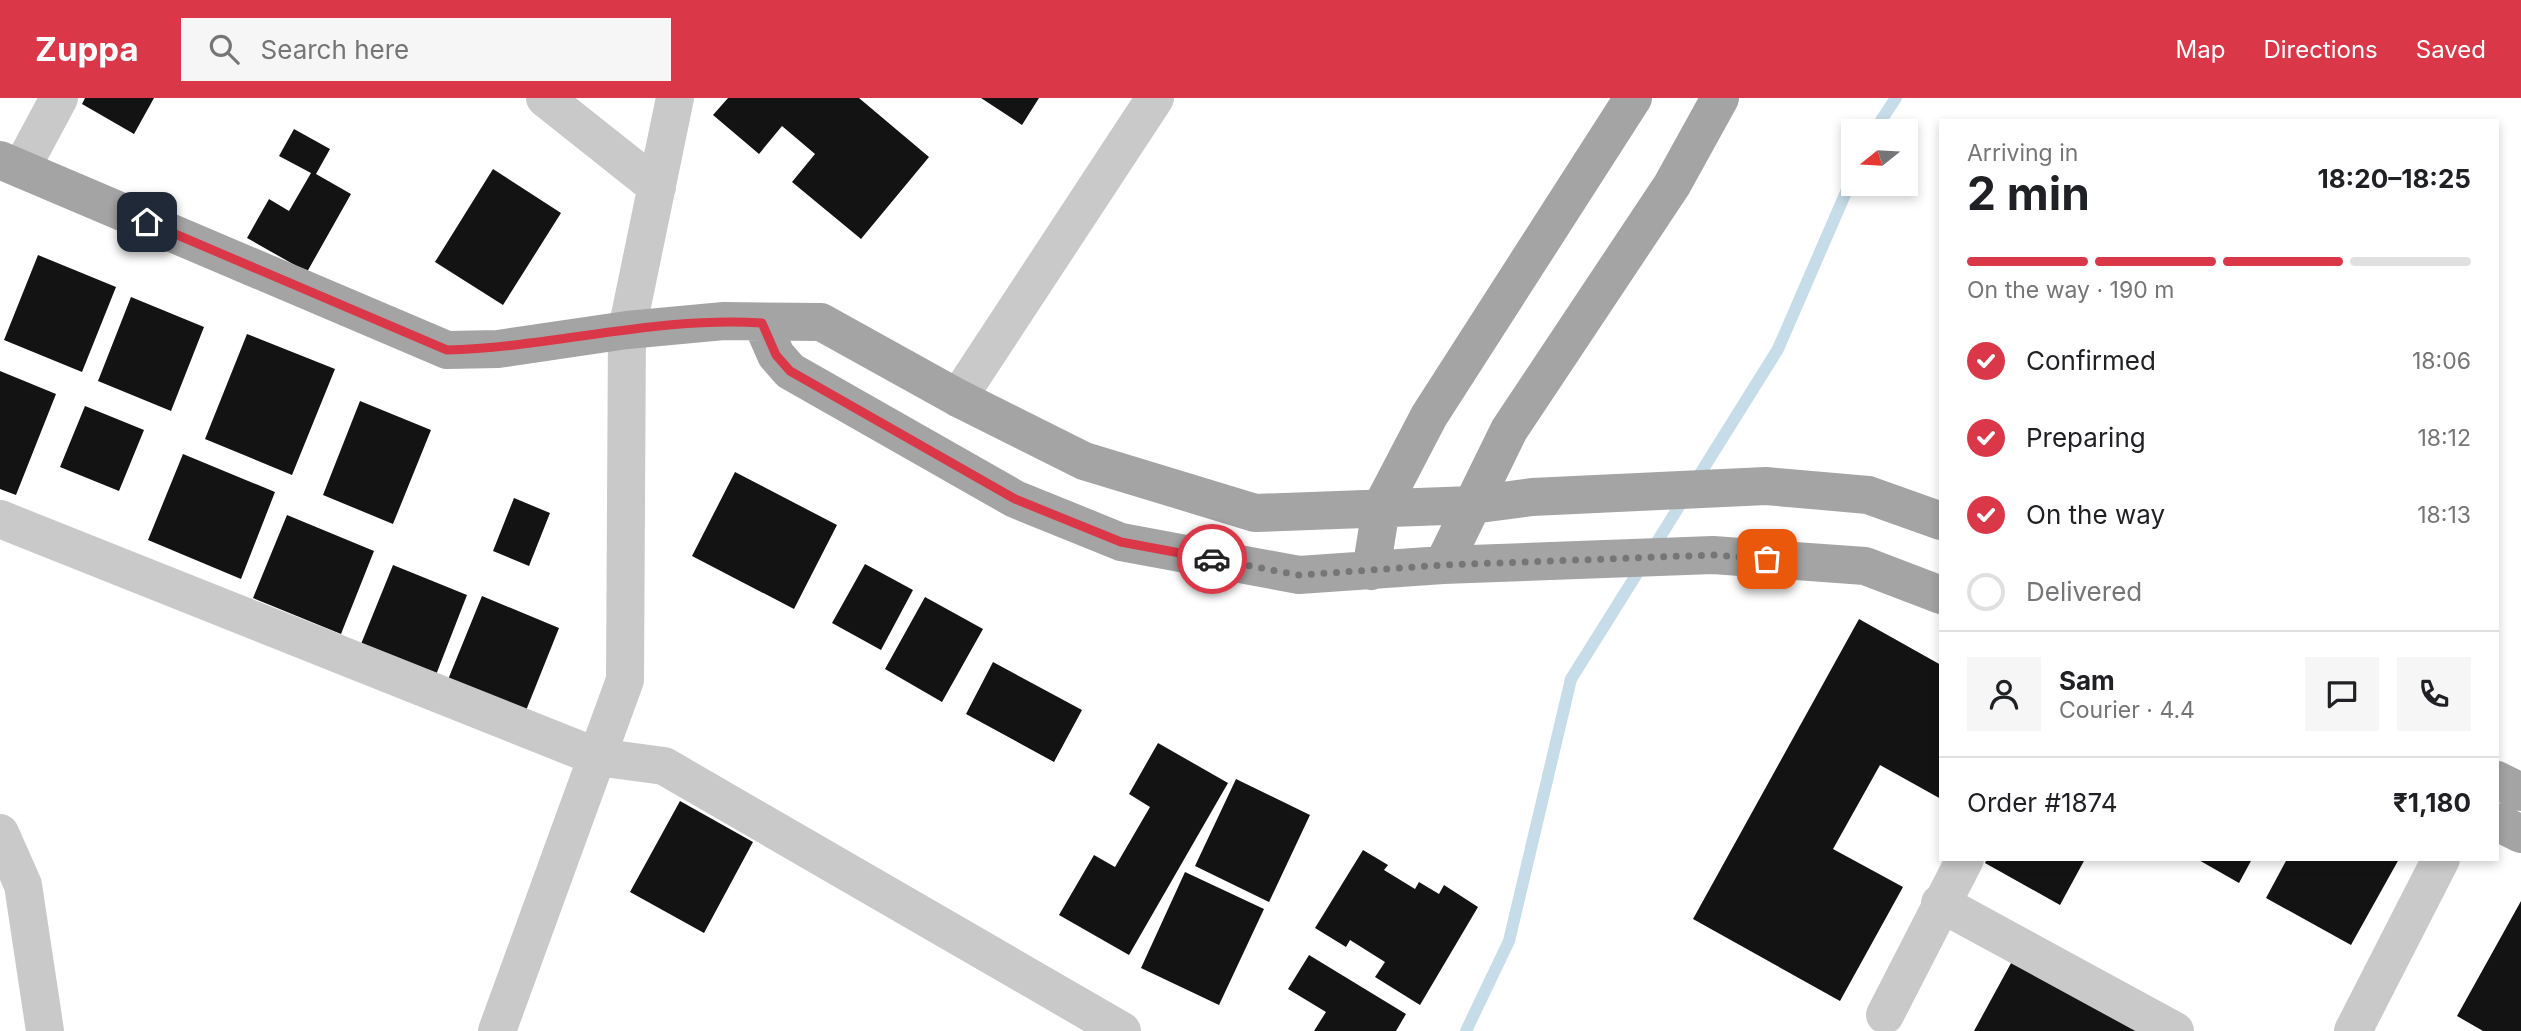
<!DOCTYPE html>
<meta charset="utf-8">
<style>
:root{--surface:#fff;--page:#f6f6f6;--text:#202124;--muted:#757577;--line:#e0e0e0;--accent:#da3748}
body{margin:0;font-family:Inter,sans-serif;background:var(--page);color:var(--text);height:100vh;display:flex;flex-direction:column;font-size:26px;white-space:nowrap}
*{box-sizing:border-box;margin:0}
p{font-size:23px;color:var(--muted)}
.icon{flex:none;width:38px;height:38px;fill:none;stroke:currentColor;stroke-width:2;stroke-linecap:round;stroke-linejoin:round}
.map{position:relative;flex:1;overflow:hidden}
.details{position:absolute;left:1939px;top:21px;width:560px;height:742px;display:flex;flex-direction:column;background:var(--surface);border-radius:0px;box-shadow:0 4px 10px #0003}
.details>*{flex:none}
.needle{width:46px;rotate:252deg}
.tools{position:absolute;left:1841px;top:21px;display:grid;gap:14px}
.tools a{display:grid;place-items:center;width:77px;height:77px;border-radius:0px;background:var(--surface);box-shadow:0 4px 10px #0003;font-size:35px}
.pin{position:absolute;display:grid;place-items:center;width:60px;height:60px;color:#fff;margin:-30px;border-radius:14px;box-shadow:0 4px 10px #0006}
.courier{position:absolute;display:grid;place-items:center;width:70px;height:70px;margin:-35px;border:5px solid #da3748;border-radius:50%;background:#fff;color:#222;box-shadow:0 2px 9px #0007}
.overview em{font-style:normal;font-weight:700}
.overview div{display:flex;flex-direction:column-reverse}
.overview{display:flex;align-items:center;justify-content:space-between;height:119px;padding:0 28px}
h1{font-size:46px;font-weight:700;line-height:52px}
.bar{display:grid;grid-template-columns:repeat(4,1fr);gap:10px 7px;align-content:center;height:84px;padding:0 28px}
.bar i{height:9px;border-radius:5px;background:var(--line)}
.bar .on{background:var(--accent)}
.bar p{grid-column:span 4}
.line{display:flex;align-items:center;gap:18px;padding:0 28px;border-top:2px solid var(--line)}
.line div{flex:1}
.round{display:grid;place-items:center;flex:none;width:74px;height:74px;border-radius:0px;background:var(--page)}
ol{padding:0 28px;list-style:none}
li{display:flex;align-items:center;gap:21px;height:77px}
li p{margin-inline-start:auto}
li .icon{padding:7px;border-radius:50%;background:var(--accent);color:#fff;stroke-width:4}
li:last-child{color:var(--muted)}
li i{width:38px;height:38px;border:4px solid var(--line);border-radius:50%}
header{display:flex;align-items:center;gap:42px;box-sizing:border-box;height:98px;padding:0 35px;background:var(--accent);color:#fff}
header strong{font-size:33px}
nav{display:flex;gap:38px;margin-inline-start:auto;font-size:24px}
.search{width:490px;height:63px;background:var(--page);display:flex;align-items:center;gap:18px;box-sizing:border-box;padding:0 24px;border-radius:0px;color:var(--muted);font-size:26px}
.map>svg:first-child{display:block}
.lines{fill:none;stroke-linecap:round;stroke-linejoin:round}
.stream{stroke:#c6dce8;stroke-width:12}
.building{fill:#131313}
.minor{stroke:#c9c9c9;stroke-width:38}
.major{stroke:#a4a4a4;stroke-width:38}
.done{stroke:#767676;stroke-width:7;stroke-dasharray:0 12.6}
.route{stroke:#da3748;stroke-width:9}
</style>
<header>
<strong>Zuppa</strong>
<div class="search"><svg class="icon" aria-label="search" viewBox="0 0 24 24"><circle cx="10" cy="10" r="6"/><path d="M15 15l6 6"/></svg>Search here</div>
<nav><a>Map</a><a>Directions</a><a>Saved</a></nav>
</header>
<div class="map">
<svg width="2521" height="933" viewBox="0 0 2521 933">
<rect width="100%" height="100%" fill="#fff"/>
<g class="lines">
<path class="stream" d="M1874,33L1896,0
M1695,384L1778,251L1853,78
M1466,933L1509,843L1571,581L1685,399"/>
</g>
<path class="building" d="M85,0H154L134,36L82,6Z
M728,0H859L929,59L861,141L792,84L815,56L782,28L759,56L713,17Z
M981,0H1039L1022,27Z
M294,31L330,51L316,76L351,96L307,174L247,140L269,101L289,113L311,75L279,58Z
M493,71L561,115L503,207L435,164Z
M38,157L116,189L82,274L4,242Z
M131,199L204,229L171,313L98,283Z
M247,236L335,271L292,377L205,341Z
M0,273L56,296L16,397L0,391Z
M360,303L431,332L393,426L323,397Z
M85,308L144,332L119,393L60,369Z
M183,356L275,394L241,481L148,442Z
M735,374L837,427L794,511L692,458Z
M514,400L550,415L529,468L493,453Z
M287,417L374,453L341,536L253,500Z
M865,466L913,492L881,552L832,525Z
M393,467L467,497L434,582L359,551Z
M482,498L559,530L525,615L447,584Z
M925,499L983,531L942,604L885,571Z
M1859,521L1941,567V701L1880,667L1833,751L1903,789L1840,903L1693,821Z
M993,564L1082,612L1054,664L966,616Z
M1158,645L1228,685L1129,857L1059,817L1094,757L1115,769L1150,709L1129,696Z
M1236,681L1310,717L1269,804L1195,768Z
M680,703L753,744L704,835L630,794Z
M1363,752L1388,767L1384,772L1415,791L1419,784L1439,796L1444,787L1478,809L1420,907L1375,879L1385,864L1350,842L1346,849L1315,830Z
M1987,761H2085L2060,807L1985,765Z
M2197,761H2252L2239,785Z
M2287,761H2399L2351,847L2266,800Z
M1185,774L1264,811L1219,907L1141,870Z
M2521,803V933H2483L2457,918Z
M2016,856L2154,933H1974Z
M1309,857L1406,916L1396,933H1314L1326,914L1288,891Z"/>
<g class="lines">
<path class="minor" d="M545,0L657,89
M21,71L59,0
M958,300L1155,0
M0,421L597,659L664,668L1122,933
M0,735L23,787L45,933
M1940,805L2175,933
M1885,917L1965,761
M497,933L625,582L627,232L675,0
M2353,933L2441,761"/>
<path class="major" d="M0,62L447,252L498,251L627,232L724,223L821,224L958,300L1084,363L1255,415L1472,407L1532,399L1766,388L1868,397L1941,423
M762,225L776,257L790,273L1015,401L1121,444L1299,477L1443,467L1713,457L1865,468L1941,497
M1443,467L1509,332L1672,87L1720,0
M1371,473L1381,410L1429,318L1633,0
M2497,682L2521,694
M2497,724L2521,736"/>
</g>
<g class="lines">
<path class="done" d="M1212,461L1299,477L1443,467L1713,457L1767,461"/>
<path class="route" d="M147,124L447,252C553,249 657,218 762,225L776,257L790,273L1015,401L1121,444L1212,461"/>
</g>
</svg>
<div class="tools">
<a><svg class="needle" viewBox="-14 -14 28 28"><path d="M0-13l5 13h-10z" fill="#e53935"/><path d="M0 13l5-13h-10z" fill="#757577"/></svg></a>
</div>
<div class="pin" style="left:1767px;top:461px;background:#ea580c"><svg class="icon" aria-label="bag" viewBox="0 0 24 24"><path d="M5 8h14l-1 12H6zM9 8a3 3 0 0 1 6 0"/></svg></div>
<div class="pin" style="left:147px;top:124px;background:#1f2937"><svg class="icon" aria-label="home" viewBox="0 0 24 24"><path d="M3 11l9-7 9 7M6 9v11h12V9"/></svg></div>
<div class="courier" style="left:1212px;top:461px"><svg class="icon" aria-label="car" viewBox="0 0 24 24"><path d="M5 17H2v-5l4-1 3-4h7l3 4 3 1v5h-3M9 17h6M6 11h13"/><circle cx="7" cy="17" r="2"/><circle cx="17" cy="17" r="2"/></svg></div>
<section class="details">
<div class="overview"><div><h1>2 min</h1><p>Arriving in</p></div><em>18:20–18:25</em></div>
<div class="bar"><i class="on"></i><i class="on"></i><i class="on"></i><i></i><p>On the way · 190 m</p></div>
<ol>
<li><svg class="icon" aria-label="check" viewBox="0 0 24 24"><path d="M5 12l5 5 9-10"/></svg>Confirmed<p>18:06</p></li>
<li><svg class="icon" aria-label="check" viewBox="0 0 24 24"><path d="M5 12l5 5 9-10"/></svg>Preparing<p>18:12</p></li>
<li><svg class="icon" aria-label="check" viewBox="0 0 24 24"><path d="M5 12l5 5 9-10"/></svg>On the way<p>18:13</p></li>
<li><i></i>Delivered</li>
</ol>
<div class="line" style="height:126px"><a class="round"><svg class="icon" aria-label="person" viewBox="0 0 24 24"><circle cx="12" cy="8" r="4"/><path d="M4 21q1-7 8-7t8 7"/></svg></a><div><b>Sam</b><p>Courier · 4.4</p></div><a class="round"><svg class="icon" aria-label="chat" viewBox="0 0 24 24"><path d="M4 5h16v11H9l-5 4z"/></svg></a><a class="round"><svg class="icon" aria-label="phone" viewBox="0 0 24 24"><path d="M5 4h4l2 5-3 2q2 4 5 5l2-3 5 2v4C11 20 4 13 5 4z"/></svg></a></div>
<div class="line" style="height:91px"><div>Order #1874</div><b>₹1,180</b></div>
</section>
</div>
